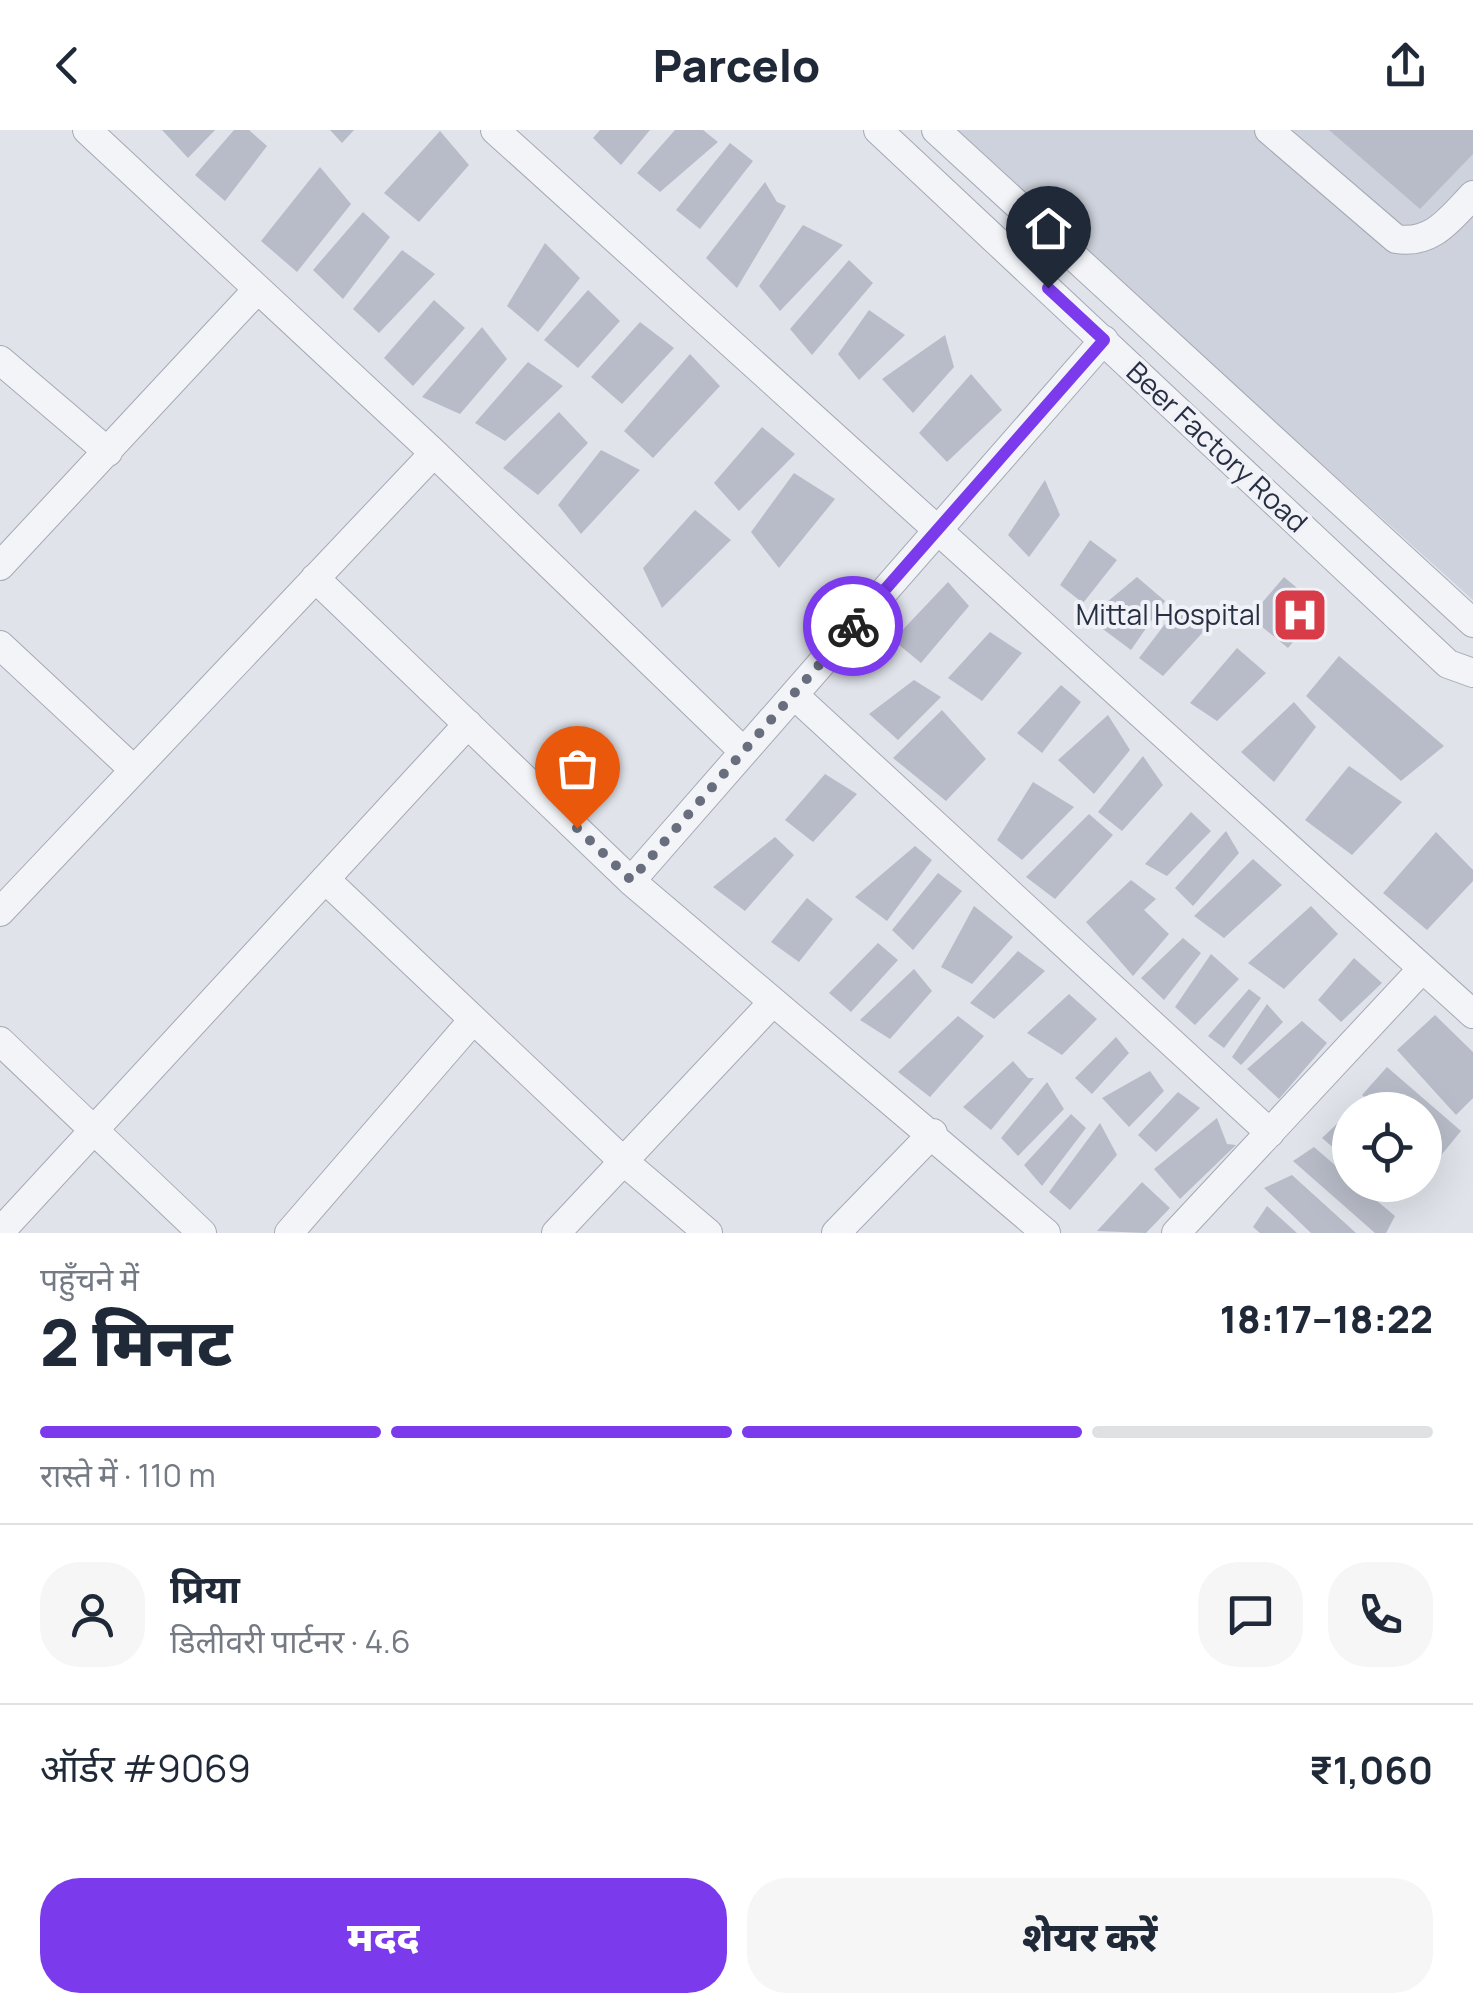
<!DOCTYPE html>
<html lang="hi">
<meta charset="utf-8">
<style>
:root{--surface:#fff;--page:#f6f6f7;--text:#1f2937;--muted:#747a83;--line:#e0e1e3;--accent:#7c3aed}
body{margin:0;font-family:Manrope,"Noto Sans Devanagari",sans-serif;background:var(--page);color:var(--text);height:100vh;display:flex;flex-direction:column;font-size:38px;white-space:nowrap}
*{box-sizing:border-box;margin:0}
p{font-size:32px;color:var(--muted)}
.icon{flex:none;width:55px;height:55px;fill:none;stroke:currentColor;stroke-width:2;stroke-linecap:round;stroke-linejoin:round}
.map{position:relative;height:1103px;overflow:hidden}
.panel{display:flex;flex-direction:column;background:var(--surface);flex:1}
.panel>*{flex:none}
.tools{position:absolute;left:1332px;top:962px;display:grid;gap:20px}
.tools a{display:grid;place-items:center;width:110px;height:110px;border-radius:50%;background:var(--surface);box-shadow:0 10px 40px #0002;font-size:50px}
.pin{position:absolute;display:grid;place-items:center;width:85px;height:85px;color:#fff;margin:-102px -42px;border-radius:50% 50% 50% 0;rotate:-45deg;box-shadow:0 0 10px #0007}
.pin .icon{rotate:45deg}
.courier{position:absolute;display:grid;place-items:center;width:100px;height:100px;margin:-50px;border:8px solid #7c3aed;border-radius:50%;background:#fff;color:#222;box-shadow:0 2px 12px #0007}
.head em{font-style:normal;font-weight:800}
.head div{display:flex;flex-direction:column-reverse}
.head{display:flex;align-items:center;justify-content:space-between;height:170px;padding:0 40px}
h1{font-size:65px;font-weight:800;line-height:75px}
.bar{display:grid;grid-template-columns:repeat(4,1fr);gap:15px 10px;align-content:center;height:120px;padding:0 40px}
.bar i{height:12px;border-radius:8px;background:var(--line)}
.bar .current{background:var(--accent)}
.bar p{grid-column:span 4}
.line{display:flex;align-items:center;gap:25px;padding:0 40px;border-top:2px solid var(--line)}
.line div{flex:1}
.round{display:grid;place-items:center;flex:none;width:105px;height:105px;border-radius:40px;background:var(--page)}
.action{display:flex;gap:20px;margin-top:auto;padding:20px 40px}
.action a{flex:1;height:115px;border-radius:40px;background:var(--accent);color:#fff;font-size:40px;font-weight:800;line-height:115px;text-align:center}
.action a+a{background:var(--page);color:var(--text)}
header{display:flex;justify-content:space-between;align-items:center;height:130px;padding:0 40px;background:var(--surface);font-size:45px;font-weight:800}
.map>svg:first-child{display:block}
.built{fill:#ced2dc}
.building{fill:#b7bcc8}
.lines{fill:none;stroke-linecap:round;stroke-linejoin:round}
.minor-casing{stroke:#a5a9b5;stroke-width:30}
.minor{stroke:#f3f4f8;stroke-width:28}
.done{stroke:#686e7d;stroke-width:10;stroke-dasharray:0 18}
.route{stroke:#7c3aed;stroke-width:12}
.labels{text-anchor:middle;stroke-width:8;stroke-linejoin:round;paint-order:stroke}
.street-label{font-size:28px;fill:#272f43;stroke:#f0f2f7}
.poi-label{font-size:28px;fill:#272f43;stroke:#f0f2f7;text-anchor:end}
</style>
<header><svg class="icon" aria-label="back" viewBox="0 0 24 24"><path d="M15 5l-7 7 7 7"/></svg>Parcelo<svg class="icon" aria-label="share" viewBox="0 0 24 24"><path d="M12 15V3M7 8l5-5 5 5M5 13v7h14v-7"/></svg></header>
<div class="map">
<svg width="1473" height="1103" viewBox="0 0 1473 1103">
<rect width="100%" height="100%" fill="#e0e3ea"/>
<path class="built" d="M951,0H1473V470Z"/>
<path class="building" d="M162,0H215L188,28Z
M234,0H249L267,16L225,71L195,45Z
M330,0H354L342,13Z
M600,0H650L621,35L593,8Z
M675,0H703L718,12L660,62L637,43Z
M1329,0H1473V24L1420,79Z
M440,1L469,35L419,92L384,63Z
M730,13L753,31L700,99L676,80Z
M320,37L351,74L297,142L261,111Z
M765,52L777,72L786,76L737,158L706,128Z
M363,82L390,107L343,169L313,140Z
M803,95L843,115L780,181L759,156Z
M545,113L580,148L538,202L507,176Z
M402,120L435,144L379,203L353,179Z
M849,130L873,153L812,225L790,199Z
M588,160L620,191L578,238L544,210Z
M434,170L465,198L413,256L384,228Z
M869,180L905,205L859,250L838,224Z
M640,192L674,218L622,274L591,247Z
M482,197L507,229L460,284L422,267Z
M945,205L954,237L913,283L882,249Z
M690,224L720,256L653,328L624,301Z
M528,232L563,256L505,311L475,293Z
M971,244L1002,280L947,332L919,303Z
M559,282L588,313L538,365L503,338Z
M762,297L795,324L739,381L714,353Z
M601,320L640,340L581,404L558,375Z
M794,343L835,369L779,438L751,402Z
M1045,350L1060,385L1029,427L1008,405Z
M695,380L731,410L662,478L643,438Z
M1090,410L1117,430L1083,473L1060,455Z
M1137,447L1165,471L1131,520L1088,488Z
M1284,447L1321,478L1288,518L1250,487Z
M948,452L969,476L921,533L893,510Z
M1178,477L1214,490L1163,546L1139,528Z
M990,502L1022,523L982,571L948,548Z
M1237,518L1266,543L1217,591L1190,573Z
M1339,526L1444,616L1401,651L1306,566Z
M914,550L941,567L898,610L869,584Z
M1061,555L1081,572L1042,623L1017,603Z
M1294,572L1316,597L1274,652L1241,622Z
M942,580L986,629L946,671L893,628Z
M1108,585L1130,620L1094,664L1058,630Z
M1143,626L1163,655L1122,701L1098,682Z
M1349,636L1402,672L1352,725L1305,690Z
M825,644L857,664L813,712L785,690Z
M1033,652L1074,677L1022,730L997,710Z
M1191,682L1211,701L1167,746L1145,734Z
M1089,684L1113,705L1055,769L1026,747Z
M1226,701L1239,723L1193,776L1175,758Z
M1436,702L1473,740V751L1427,800L1383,763Z
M775,707L794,725L745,781L713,757Z
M915,716L932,730L887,791L855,767Z
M1253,729L1282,755L1224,808L1194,786Z
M938,743L962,761L913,820L892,800Z
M1131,750L1156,769L1144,780L1169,804L1133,846L1086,792Z
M807,768L833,789L799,832L771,812Z
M974,776L1013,807L972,854L941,837Z
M1311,776L1338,804L1284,859L1248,833Z
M1183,808L1201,823L1164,870L1141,848Z
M878,813L898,830L851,882L829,863Z
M1018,821L1045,841L994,889L970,873Z
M1211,824L1239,849L1195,895L1175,877Z
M1354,828L1382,853L1341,892L1318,870Z
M914,839L932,861L890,909L860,890Z
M1249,859L1261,868L1224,918L1208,906Z
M1069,864L1097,889L1062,925L1027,903Z
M1267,874L1283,892L1241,935L1232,927Z
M1435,885L1473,922V968L1456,985L1397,920Z
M958,886L984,906L930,967L898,942Z
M1302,891L1327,913L1279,969L1247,939Z
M1116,907L1129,923L1092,964L1075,948Z
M1013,931L1028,948H1034L991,1000L963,977Z
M1387,937L1461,1001L1438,1029L1425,1018V980H1380L1362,965Z
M1150,941L1164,961L1129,997L1102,968Z
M1047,952L1064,979L1018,1026L1001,1008Z
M1178,962L1200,978L1156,1022L1138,1005Z
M1071,984L1086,998L1042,1056L1024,1035Z
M1217,988L1227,1014L1236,1015L1180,1069L1154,1039Z
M1341,990L1350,998V1032L1322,1008Z
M1100,993L1117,1025L1070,1080L1049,1062Z
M1314,1017L1350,1048V1055H1358L1395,1086L1386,1103H1375L1293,1031Z
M1292,1045L1356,1103H1311L1264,1058Z
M1142,1052L1170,1078L1146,1103L1097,1101Z
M1377,1055H1407L1394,1070Z
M1267,1076L1297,1103H1260L1253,1097Z"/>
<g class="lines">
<g class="minor-casing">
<path id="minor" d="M87,0L434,323L742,620
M495,0L1473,884
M878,0L1448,534L1473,543
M936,0L1473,493
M1269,0L1396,109C1432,115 1450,89 1473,65
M0,230L108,322
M0,436L256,161
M315,448L631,751L1046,1103
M0,515L134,640
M794,565L1270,1003
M325,749L622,1030L708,1103
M631,751L1104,210
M0,782L434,323
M0,911L202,1103
M0,1102L468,594
M289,1103L473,890
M556,1103L772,873
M836,1103L933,1003
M1176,1103L1422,839"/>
</g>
<use href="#minor" class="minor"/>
</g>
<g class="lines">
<path class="done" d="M577,698L631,750L853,496"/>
<path class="route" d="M853,496L1104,210L1048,158"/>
</g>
<defs>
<g id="hospital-square" transform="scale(2.875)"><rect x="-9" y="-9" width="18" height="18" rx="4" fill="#d83c48" stroke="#f0f2f7"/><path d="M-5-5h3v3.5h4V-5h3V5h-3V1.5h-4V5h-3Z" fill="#fff"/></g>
</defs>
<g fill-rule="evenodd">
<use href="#hospital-square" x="1300" y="485"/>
</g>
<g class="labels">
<g class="street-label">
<text transform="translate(1217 317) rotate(43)" y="10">Beer Factory Road</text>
</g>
<g class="poi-label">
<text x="1261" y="495">Mittal Hospital</text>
</g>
</g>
</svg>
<div class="tools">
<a><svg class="icon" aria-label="locate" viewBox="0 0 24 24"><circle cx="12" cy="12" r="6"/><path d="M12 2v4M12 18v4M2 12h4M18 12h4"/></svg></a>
</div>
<div class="pin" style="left:577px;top:698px;background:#ea580c"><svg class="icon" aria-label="bag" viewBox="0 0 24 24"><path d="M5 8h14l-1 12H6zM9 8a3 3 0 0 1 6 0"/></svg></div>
<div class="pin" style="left:1048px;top:158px;background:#1f2937"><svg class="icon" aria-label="home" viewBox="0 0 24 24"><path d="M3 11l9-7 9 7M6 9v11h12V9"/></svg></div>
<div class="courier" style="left:853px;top:496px"><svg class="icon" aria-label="bike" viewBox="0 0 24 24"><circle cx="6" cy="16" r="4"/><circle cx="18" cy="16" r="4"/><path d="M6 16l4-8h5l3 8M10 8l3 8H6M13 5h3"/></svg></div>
</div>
<section class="panel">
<div class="head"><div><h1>2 मिनट</h1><p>पहुँचने में</p></div><em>18:17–18:22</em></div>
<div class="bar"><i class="current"></i><i class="current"></i><i class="current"></i><i></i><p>रास्ते में · 110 m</p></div>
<div class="line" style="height:180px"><a class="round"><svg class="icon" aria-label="person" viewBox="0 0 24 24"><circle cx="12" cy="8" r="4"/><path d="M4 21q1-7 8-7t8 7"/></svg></a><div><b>प्रिया</b><p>डिलीवरी पार्टनर · 4.6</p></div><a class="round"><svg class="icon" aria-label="chat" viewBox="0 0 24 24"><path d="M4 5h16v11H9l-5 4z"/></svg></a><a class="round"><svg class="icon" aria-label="phone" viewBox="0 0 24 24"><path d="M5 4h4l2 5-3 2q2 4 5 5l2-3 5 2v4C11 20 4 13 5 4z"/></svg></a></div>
<div class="line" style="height:130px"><div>ऑर्डर #9069</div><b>₹1,060</b></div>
<div class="action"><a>मदद</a><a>शेयर करें</a></div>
</section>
